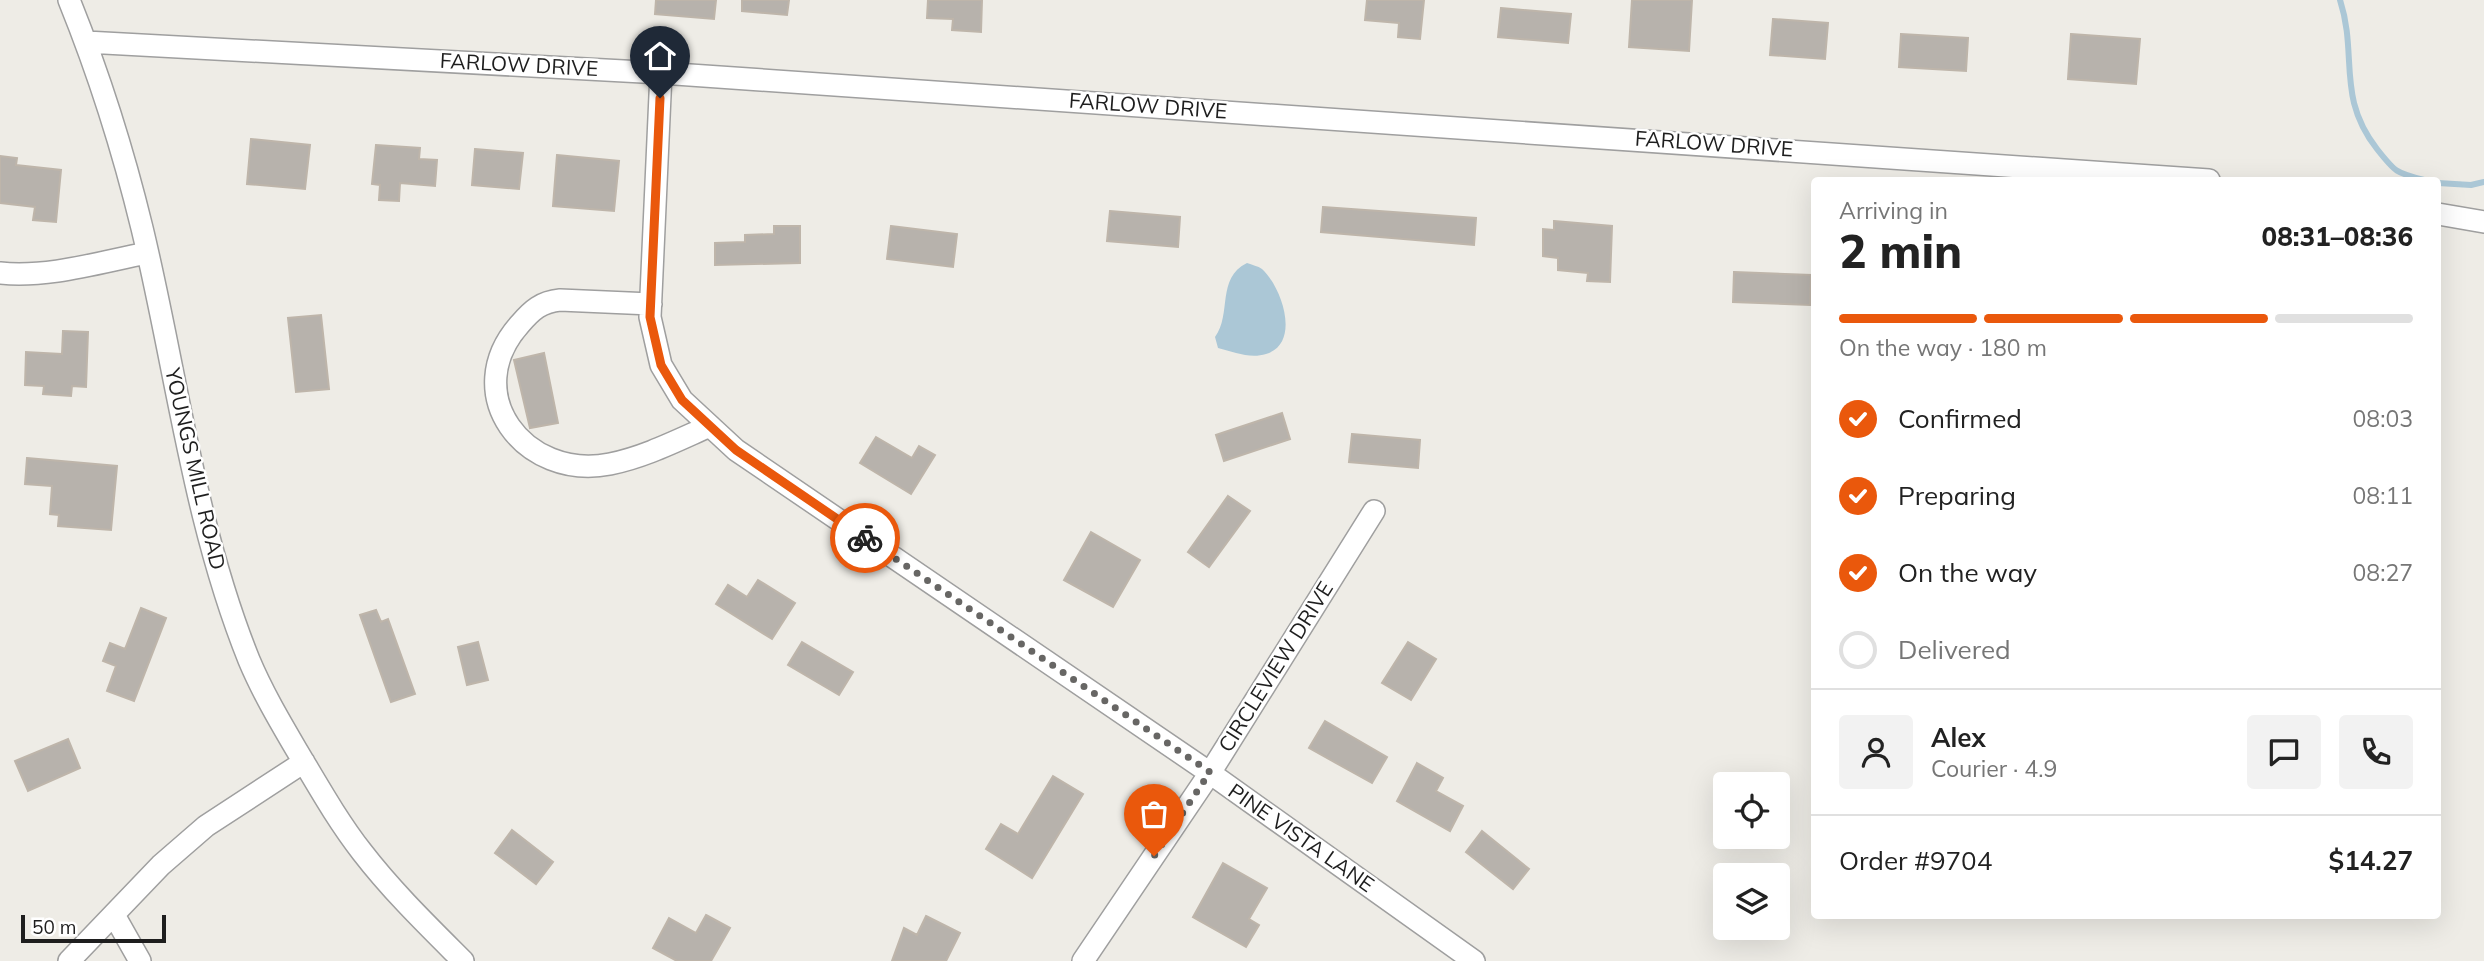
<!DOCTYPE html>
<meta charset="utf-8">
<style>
:root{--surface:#fff;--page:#f2f2f2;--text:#222;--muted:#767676;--line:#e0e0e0;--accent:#ea580c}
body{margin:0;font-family:Mulish,sans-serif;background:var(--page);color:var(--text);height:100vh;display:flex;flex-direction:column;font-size:26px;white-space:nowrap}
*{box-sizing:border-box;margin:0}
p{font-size:23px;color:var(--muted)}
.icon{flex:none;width:38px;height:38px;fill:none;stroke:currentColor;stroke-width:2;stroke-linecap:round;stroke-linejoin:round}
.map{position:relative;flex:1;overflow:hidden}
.details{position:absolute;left:1811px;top:177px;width:630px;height:742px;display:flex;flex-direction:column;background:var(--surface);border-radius:7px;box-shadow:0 7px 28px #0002}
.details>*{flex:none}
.fabs{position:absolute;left:1713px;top:772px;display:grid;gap:14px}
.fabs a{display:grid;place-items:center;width:77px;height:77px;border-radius:7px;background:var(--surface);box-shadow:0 7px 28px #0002;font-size:35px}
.scale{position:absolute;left:21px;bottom:18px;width:145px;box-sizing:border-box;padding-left:7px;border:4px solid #1e1e1e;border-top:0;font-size:19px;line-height:24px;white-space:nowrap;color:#1e1e1e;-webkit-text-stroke:5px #fff;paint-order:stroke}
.pin{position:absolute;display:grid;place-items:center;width:60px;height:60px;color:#fff;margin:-72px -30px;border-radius:50% 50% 50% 0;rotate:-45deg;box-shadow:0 0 7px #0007}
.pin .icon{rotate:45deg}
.courier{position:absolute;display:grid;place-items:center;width:70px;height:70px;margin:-35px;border:5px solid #ea580c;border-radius:50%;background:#fff;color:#222;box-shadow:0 2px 9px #0007}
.overview em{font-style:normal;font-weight:800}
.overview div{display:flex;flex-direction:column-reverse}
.overview{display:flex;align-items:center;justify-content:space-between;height:119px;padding:0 28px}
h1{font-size:46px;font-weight:800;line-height:52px}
.bar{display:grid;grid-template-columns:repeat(4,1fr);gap:10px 7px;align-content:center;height:84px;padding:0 28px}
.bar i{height:9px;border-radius:5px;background:var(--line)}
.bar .on{background:var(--accent)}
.bar p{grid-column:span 4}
.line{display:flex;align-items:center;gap:18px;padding:0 28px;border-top:2px solid var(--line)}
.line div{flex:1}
.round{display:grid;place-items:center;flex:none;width:74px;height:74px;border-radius:7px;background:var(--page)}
ol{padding:0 28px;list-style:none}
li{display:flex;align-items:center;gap:21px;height:77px}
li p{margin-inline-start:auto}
li .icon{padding:7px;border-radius:50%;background:var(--accent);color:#fff;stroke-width:4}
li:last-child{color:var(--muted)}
li i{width:38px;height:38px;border:4px solid var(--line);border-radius:50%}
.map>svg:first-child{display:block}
.water{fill:#abc7d6}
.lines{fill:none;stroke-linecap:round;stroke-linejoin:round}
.stream{stroke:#abc7d6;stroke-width:6}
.building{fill:#b7b2ac;stroke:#beb5aa;stroke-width:2}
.minor-casing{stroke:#9f9f9f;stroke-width:24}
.minor{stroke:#fff;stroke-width:21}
.done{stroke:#676664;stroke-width:7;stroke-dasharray:0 12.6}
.route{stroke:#ea580c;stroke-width:9}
.labels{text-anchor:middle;stroke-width:5;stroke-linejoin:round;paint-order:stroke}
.street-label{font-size:21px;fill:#1e1e1e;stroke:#fff}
</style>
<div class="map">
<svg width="2484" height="961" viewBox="0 0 2484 961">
<rect width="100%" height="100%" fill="#eeece6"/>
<path class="water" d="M1247,263C1252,265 1258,266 1262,269C1281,286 1302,343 1266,354C1250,359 1234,352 1218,348L1215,337C1232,314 1216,278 1247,263Z"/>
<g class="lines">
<path class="stream" d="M2340,0C2358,55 2336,97 2377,149C2395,172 2396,173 2424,180
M2438,183L2471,185L2484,182"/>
</g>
<path class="building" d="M656,0H716L714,19L655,14Z
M742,0H789L787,15L742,11Z
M928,0H982L981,32L952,30L953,19L927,18Z
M1367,0H1424L1420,39L1398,37L1399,23L1365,20Z
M1632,0H1692L1689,51L1629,47Z
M1501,8L1571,14L1568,43L1498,37Z
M1773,19L1828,23L1825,59L1770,55Z
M1901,34L1968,38L1966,71L1899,67Z
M2071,34L2140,39L2136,84L2068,79Z
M251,139L310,145L305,189L247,184Z
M376,145L420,148L419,159L437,160L435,186L400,183L399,201L379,200L380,185L372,184Z
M475,149L523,153L519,189L472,185Z
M557,155L619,161L614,211L553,206Z
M0,156L17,158L16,165L61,170L56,222L33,220L35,207L0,203Z
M1323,207L1476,218L1474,245L1321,232Z
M1110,211L1180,217L1178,247L1107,241Z
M1554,221L1612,226L1610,282L1587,281L1588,273L1558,270V258L1543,256V229L1554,230Z
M774,226H800V263L715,265V243L745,242V235L774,234Z
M891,226L957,234L953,267L887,259Z
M1734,272L1811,275L1810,305L1733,302Z
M321,315L329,389L296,392L288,318Z
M63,331L88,332L86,387L72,386L71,396L43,394L44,386L25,385L26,352L62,354Z
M544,353L558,423L530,428L514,360Z
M1282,413L1290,439L1224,461L1216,435Z
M1352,434L1420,440L1418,468L1349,462Z
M876,437L912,458L919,446L935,455L911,494L860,463Z
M27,458L117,466L111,530L58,526L59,515L50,514L52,486L25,484Z
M1228,496L1250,511L1209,567L1188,552Z
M1091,532L1140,560L1113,607L1064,580Z
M758,580L795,603L772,639L716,604L728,585L747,597Z
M141,608L166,618L134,701L107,691L116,666L103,661L110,643L125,649Z
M376,610L381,622L388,619L415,694L391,702L360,615Z
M478,642L488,680L467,685L458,647Z
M802,642L853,672L839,695L788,665Z
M1408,642L1436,659L1411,700L1382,683Z
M1325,721L1387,757L1372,783L1309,748Z
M68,739L80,768L28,791L15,761Z
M1417,763L1443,778L1436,791L1463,806L1450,831L1397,801Z
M1053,776L1083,794L1032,878L986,849L1001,824L1018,834Z
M512,830L553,862L536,884L495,853Z
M1482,831L1529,869L1513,889L1466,852Z
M1223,863L1267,888L1249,919L1259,925L1246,947L1193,917Z
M706,915L730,928L711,961H677L653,948L669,918L696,933Z
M926,916L960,933L946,961H892L904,928L917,935Z"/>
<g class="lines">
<g class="minor-casing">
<path id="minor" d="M69,0C99,74 123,150 142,228C177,373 193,521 249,660C262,691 279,720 296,749C317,784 337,820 362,852C392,891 428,926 463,961
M86,42L661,73L2209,180
M661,73L650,317L661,365L682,400L736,450L1210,773L1474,961
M2438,214L2484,222
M0,273C49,278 100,262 147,253
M651,304L560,300C541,302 532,310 520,324C458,393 524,481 610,464C645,457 678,440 710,426
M114,915L140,961
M69,961L161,865L206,826L304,762
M1083,961L1210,773L1374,511"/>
</g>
<use href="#minor" class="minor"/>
</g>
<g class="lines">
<path class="done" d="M865,538L1210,772L1154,856"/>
<path class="route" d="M660,98L650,317L661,365L682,400L736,450L865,538"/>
</g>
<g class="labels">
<g class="street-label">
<text transform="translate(519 65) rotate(3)" y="7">FARLOW DRIVE</text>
<text transform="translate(1148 106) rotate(4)" y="7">FARLOW DRIVE</text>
<text transform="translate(1714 144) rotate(4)" y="7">FARLOW DRIVE</text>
<text transform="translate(195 469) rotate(77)" y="7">YOUNGS MILL ROAD</text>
<text transform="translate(1276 667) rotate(-58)" y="7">CIRCLEVIEW DRIVE</text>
<text transform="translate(1301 838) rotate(35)" y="7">PINE VISTA LANE</text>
</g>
</g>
</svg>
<div class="fabs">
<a><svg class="icon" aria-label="locate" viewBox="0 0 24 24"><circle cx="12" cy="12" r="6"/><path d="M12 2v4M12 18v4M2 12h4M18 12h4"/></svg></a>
<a><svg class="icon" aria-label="layers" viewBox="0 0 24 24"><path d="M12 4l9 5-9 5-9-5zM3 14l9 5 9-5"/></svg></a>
</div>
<div class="scale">50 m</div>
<div class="pin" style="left:1154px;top:856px;background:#ea580c"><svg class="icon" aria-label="bag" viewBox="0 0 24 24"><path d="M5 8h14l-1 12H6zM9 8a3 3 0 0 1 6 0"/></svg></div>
<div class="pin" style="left:660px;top:98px;background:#1f2937"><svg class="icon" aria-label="home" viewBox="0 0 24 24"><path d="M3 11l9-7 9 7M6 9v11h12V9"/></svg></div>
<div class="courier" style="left:865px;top:538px"><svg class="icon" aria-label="bike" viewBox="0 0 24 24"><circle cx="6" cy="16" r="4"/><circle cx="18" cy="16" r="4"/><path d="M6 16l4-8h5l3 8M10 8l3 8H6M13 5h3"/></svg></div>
<section class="details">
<div class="overview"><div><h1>2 min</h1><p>Arriving in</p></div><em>08:31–08:36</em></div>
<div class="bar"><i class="on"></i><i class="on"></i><i class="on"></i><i></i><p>On the way · 180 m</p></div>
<ol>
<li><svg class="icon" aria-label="check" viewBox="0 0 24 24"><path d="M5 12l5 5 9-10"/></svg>Confirmed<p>08:03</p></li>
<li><svg class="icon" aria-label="check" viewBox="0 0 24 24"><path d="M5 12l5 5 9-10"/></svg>Preparing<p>08:11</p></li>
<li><svg class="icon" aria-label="check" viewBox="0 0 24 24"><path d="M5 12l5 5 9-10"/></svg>On the way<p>08:27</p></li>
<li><i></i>Delivered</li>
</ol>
<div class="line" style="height:126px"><a class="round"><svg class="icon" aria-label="person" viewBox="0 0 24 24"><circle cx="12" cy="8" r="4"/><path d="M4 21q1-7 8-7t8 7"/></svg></a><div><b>Alex</b><p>Courier · 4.9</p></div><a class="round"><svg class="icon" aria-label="chat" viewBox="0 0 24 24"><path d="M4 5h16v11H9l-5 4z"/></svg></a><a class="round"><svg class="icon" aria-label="phone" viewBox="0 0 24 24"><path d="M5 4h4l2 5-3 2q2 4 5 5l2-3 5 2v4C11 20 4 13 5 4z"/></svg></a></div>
<div class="line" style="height:91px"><div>Order #9704</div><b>$14.27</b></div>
</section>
</div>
